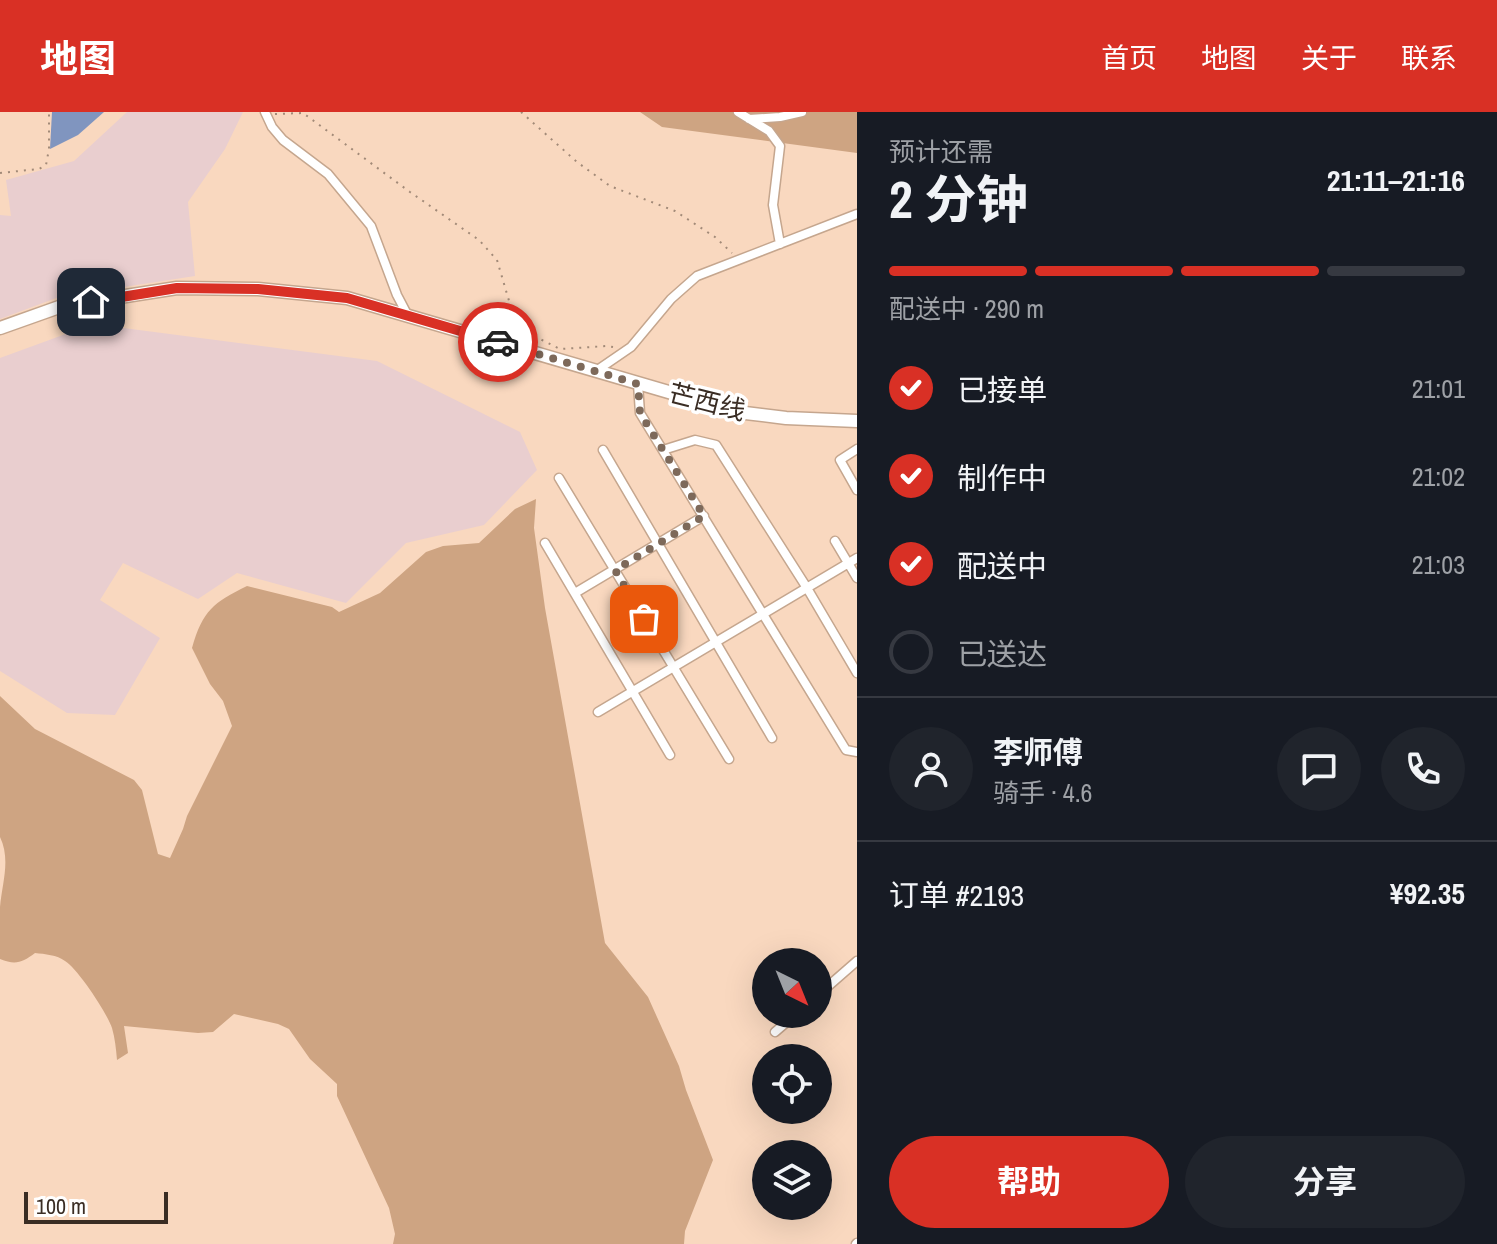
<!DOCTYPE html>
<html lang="zh">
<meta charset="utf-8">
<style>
:root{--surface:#171b24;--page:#20242c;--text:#f1f3f6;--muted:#9ea1a6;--line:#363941;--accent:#d93025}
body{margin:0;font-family:"Archivo Narrow","Noto Sans SC",sans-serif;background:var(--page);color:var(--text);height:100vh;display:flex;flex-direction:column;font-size:30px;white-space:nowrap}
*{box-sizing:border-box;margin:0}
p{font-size:26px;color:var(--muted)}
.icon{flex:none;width:44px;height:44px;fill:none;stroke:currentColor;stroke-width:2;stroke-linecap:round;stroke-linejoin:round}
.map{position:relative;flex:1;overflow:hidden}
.drawer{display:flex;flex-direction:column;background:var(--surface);width:640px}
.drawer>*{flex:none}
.needle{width:52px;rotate:137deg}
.buttons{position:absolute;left:752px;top:836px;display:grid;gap:16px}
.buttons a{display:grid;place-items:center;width:80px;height:80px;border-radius:50%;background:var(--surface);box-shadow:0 8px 32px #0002;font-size:40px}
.scale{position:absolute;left:24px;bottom:20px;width:144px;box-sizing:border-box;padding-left:8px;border:4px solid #3a2d24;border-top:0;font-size:22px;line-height:28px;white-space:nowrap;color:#3a2d24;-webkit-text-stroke:6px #fff;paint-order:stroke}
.pin{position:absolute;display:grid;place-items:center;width:68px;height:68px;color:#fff;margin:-34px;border-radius:16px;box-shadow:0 4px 12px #0006}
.courier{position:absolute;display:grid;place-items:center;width:80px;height:80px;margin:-40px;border:6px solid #d93025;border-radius:50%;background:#fff;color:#222;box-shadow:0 2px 10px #0007}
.summary em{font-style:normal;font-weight:700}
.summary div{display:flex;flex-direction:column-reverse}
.summary{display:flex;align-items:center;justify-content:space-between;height:136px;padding:0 32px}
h1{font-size:52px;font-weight:700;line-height:60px}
.bar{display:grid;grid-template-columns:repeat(4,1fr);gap:12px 8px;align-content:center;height:96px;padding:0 32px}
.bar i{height:10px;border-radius:6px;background:var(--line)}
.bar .selected{background:var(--accent)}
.bar p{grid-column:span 4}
.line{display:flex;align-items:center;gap:20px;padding:0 32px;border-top:2px solid var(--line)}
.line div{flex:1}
.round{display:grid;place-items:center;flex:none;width:84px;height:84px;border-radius:42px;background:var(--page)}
ol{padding:0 32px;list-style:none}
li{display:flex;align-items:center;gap:24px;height:88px}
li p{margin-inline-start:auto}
li .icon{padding:8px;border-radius:50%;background:var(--accent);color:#fff;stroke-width:4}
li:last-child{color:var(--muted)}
li i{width:44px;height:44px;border:4px solid var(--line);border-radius:50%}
.button{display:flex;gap:16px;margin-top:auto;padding:16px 32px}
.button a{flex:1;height:92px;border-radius:48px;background:var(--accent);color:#fff;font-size:32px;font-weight:700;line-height:92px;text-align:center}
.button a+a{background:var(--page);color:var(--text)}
header{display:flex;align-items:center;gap:48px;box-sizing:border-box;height:112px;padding:0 40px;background:var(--accent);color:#fff}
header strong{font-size:38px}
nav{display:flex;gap:44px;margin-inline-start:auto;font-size:28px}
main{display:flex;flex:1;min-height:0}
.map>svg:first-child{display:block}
.industrial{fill:#e9cecf}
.green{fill:#cea482}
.water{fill:#8095bf}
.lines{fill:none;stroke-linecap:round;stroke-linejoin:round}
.street-casing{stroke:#c5a68e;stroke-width:11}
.secondary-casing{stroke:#c5a68e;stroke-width:15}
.path{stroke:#a28a78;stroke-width:2;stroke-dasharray:2 6;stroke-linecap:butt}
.street{stroke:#fff;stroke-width:8}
.secondary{stroke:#fff;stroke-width:12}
.done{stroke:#7d695a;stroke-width:8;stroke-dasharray:0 14.4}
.route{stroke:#d93025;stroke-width:10}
.labels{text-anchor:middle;stroke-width:7;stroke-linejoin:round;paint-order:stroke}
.street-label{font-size:26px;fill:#3a2d24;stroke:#fff}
</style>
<header>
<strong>地图</strong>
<nav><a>首页</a><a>地图</a><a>关于</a><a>联系</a></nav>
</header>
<main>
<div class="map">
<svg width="857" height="1132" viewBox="0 0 857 1132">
<rect width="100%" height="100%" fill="#f9d8bf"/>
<path class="industrial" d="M127,0H243L225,37L188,90L195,164L59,185L0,207V103L11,104L6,68L74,49Z
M93,212L377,249L520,320L537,358L484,413L406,431L346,491L237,461L198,487L123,451L100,488L160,526L115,603L67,601L0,559V246Z"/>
<path class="green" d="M640,0H857V41L662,15Z
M536,387L534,416L545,496L605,831L648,885L679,954L686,978L713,1048L685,1119L684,1132H393L395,1122L389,1096L337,984V972L310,947L289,917L278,912L234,902L213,920L198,921L124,914L128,941L117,948C116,937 115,926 112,916C107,901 78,857 65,849C57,843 45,842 35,841C22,851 15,853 0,847C0,830 0,812 0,795C2,771 11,748 0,725V584L35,617L134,668L142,678L158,742L170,746L183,717L187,704L232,614L223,589L210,572L192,536C203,498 213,491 247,474L332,495L339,500L380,481L426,440L443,434L479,431L515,397Z"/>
<path class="water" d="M52,0H104L78,23L50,37Z"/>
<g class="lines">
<g class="street-casing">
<path id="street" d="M265,0L272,15L283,28L328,62L371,114L397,183L408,204
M738,0L769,19L780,34L773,93L780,132
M749,7L780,5L802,0
M596,259L631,235L671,187L697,164L857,102
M638,272L640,301L846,638L857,640
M857,337L840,348L857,378
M603,338L772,626
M663,338L695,328L716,333L807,476L857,561
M559,366L729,647
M835,429L857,466
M545,431L670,643
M575,481L704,404
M598,600L857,446
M818,883L857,849
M775,920L796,902
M856,1132L857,1131"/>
</g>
<g class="secondary-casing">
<path id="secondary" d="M0,216L62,194L177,176L258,177L347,186L737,300L786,306L857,309"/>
</g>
<path class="path" d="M521,0L577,50L610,74L675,99L715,125L732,141
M275,2L303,1L410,80L479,128L497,148L512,199L524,219L560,237L607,234L613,235
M0,61L39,57L46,53L49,37V0"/>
<use href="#street" class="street"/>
<use href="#secondary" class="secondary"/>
</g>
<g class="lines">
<path class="done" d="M498,230L638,272L640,301L704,404L615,458L644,507"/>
<path class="route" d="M91,190L177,176L258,177L347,186L498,230"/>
</g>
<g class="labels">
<g class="street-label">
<text transform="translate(707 290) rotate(14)" y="9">芒西线</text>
</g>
</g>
</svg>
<div class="buttons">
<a><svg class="needle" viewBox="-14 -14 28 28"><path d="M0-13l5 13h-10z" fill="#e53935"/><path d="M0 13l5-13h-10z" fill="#9ea1a6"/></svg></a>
<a><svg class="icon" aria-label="locate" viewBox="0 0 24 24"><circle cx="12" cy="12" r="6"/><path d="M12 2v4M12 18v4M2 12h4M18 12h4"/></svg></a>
<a><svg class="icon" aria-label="layers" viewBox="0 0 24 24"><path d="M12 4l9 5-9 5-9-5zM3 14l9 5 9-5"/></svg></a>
</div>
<div class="scale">100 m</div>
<div class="pin" style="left:644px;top:507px;background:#ea580c"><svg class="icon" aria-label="bag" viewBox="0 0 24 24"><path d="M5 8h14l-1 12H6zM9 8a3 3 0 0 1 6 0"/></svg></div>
<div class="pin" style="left:91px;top:190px;background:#1f2937"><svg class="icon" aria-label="home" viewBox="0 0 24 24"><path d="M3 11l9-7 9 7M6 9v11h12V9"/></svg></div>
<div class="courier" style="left:498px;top:230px"><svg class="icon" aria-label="car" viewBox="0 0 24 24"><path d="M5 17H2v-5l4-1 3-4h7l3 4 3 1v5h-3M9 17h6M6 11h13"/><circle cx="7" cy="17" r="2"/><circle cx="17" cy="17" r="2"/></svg></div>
</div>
<section class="drawer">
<div class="summary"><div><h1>2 分钟</h1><p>预计还需</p></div><em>21:11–21:16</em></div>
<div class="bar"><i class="selected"></i><i class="selected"></i><i class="selected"></i><i></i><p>配送中 · 290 m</p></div>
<ol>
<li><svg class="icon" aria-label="check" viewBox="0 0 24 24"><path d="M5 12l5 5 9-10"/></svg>已接单<p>21:01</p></li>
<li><svg class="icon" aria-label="check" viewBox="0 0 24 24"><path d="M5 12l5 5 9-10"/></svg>制作中<p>21:02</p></li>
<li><svg class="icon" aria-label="check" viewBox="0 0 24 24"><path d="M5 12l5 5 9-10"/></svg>配送中<p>21:03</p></li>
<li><i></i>已送达</li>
</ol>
<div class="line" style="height:144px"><a class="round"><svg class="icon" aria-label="person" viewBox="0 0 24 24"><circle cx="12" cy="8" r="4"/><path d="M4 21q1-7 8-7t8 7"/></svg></a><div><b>李师傅</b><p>骑手 · 4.6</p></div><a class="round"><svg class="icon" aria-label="chat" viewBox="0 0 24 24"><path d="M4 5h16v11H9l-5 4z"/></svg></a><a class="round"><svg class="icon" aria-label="phone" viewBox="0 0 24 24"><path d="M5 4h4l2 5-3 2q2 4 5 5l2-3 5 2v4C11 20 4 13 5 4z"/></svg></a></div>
<div class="line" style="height:104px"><div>订单 #2193</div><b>¥92.35</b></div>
<div class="button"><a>帮助</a><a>分享</a></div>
</section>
</main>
